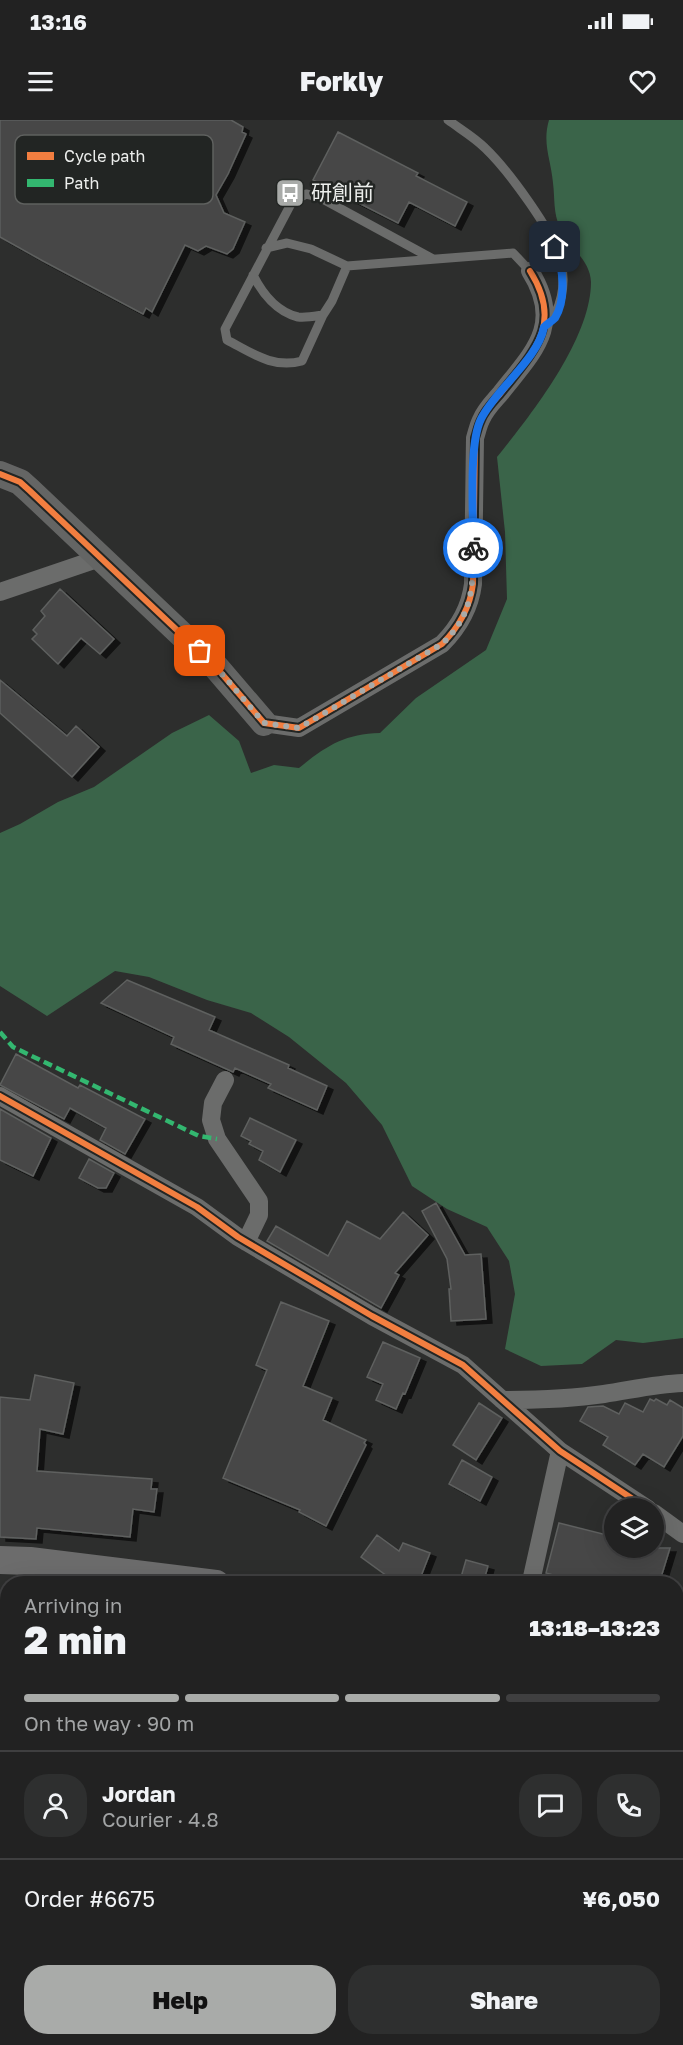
<!DOCTYPE html>
<meta charset="utf-8">
<style>
:root{--surface:#222;--page:#2e2f2f;--text:#f1f3f6;--muted:#a2a4a5;--line:#3f3f40;--accent:#a9aba9}
body{margin:0;font-family:"Golos Text","Noto Sans JP",sans-serif;background:var(--page);color:var(--text);height:100vh;display:flex;flex-direction:column;font-size:22px;white-space:nowrap}
*{box-sizing:border-box;margin:0}
p{font-size:20px;color:var(--muted)}
.icon{flex:none;width:33px;height:33px;fill:none;stroke:currentColor;stroke-width:2;stroke-linecap:round;stroke-linejoin:round}
.map{position:relative;flex:1;overflow:hidden}
.details{position:absolute;left:0px;top:1456px;width:684px;height:470px;display:flex;flex-direction:column;background:var(--surface);border-radius:24px 24px 0 0;box-shadow:0 6px 24px #0002,0 0 0 2px var(--line)}
.details>*{flex:none}
.fabs{position:absolute;left:604px;top:1378px;display:grid;gap:12px}
.fabs a{display:grid;place-items:center;width:60px;height:60px;border-radius:50%;background:var(--surface);box-shadow:0 6px 24px #0002,0 0 0 2px var(--line);font-size:30px}
.pin{position:absolute;display:grid;place-items:center;width:51px;height:51px;color:#fff;margin:-26px;border-radius:12px;box-shadow:0 3px 9px #0006}
.courier{position:absolute;display:grid;place-items:center;width:60px;height:60px;margin:-30px;border:4px solid #1a73e8;border-radius:50%;background:#fff;color:#222;box-shadow:0 2px 8px #0007}
.overview em{font-style:normal;font-weight:800}
.overview div{display:flex;flex-direction:column-reverse}
.overview{display:flex;align-items:center;justify-content:space-between;height:102px;padding:0 24px}
h1{font-size:39px;font-weight:800;line-height:45px}
.bar{display:grid;grid-template-columns:repeat(4,1fr);gap:9px 6px;align-content:center;height:72px;padding:0 24px}
.bar i{height:8px;border-radius:4px;background:var(--line)}
.bar .current{background:var(--accent)}
.bar p{grid-column:span 4}
.line{display:flex;align-items:center;gap:15px;padding:0 24px;border-top:2px solid var(--line)}
.line div{flex:1}
.round{display:grid;place-items:center;flex:none;width:63px;height:63px;border-radius:24px;background:var(--page)}
.action{display:flex;gap:12px;margin-top:auto;padding:12px 24px}
.action a{flex:1;height:69px;border-radius:24px;background:var(--accent);color:#111;font-size:24px;font-weight:800;line-height:69px;text-align:center}
.action a+a{background:var(--page);color:var(--text)}
.status{display:flex;justify-content:space-between;align-items:center;height:42px;padding:0 30px;background:var(--surface);direction:ltr}
.status svg{height:16px;fill:currentColor}
header{display:flex;justify-content:space-between;align-items:center;height:78px;padding:0 24px;background:var(--surface);font-size:27px;font-weight:800}
.map>svg:first-child{display:block}
.forest{fill:#3a6449}
.water{fill:#04220e}
.lines{fill:none;stroke-linecap:round;stroke-linejoin:round}
.river{stroke:#04220e;stroke-width:42}
.building{fill:#474747;stroke:#5e605f;stroke-width:1.5;filter:url(#shadow)}
.lane{stroke:#6b6c6b;stroke-width:9}
.street{stroke:#6b6c6b;stroke-width:18}
.secondary{stroke:#646564;stroke-width:26}
.primary{stroke:#6c6c6c;stroke-width:28}
.quiet{stroke:#33b770;stroke-width:4.5;stroke-dasharray:9 4.5;stroke-linecap:butt}
.cycleway-casing{stroke:#222523;stroke-width:10}
.cycleway{stroke:#f27e40;stroke-width:6}
.done{stroke:#a9aba9;stroke-width:6;stroke-dasharray:0 10.8}
.route{stroke:#1a73e8;stroke-width:8}
.labels{text-anchor:middle;stroke-width:5;stroke-linejoin:round;paint-order:stroke}
.poi-label{font-size:21px;fill:#eceeec;stroke:#222523;text-anchor:start}
.key{fill:#222523;stroke:#5f615f;stroke-width:1.5}
.key-label{font-size:16px;fill:#eceeec}
</style>
<div class="status"><b>13:16</b><svg viewBox="0 0 49 12"><path d="M0 12V9h3v3zM5 12V6h3v6zM10 12V3h3v9zM15 12V0h3v12zM26 1h20v11H26zM47 4h2v5h-2z"/></svg></div>
<header><svg class="icon" aria-label="menu" viewBox="0 0 24 24"><path d="M4 6h16M4 12h16M4 18h16"/></svg>Forkly<svg class="icon" aria-label="heart" viewBox="0 0 24 24"><path d="M12 20l-8-8c-3-5 5-10 8-4 3-6 11-1 8 4z"/></svg></header>
<div class="map">
<svg width="683" height="1925" viewBox="0 0 683 1925">
<defs>
<filter id="shadow"><feDropShadow dx="6" dy="4" stdDeviation="0" flood-color="#0009"/></filter>
</defs>
<rect width="100%" height="100%" fill="#2d2e2d"/>
<path class="forest" d="M549,0H683V1218L643,1223L616,1220L582,1244L541,1246L505,1229L515,1174L509,1141L487,1107L447,1089L412,1066L382,1005L346,963L289,917L251,893L207,880L149,857L115,851L47,896L0,866V713L20,704L58,682L94,667L172,613L209,595L239,621L251,653L274,645L299,648C326,626 344,614 380,613L416,578L486,530L507,479L505,412L497,337C531,295 591,219 591,162C590,138 567,127 560,108C553,92 555,79 553,63C551,39 542,24 549,0Z"/>
<path class="water" d="M0,1862L7,1863L8,1918H161L169,1925H0Z"/>
<g class="lines">
<path class="river" d="M676,1734L683,1726
M571,1925L573,1918"/>
</g>
<path class="building" d="M0,0H231L243,7L242,12L246,14L228,54L216,75L224,93L245,102L233,129L227,134L206,126L198,131L185,125L152,192L146,188L143,194L43,141L0,117Z
M338,12L418,53L416,56L467,82L455,106L409,82L398,103L313,60Z
M60,469L114,519L100,534L81,518L58,544L32,519L37,514L33,510L45,496L41,491Z
M0,560L67,616L76,606L99,627L72,657L0,593Z
M127,860L215,897L209,910L289,945L288,948L327,966L317,990L268,968L271,964L235,948L233,952L171,924L174,917L101,883Z
M16,934L78,968L80,965L145,999L125,1034L100,1020L106,1008L70,988L64,999L0,965Z
M0,989L51,1018L33,1056L0,1040Z
M250,998L296,1020L280,1052L259,1040L263,1031L249,1024L251,1021L241,1016Z
M89,1039L114,1053L106,1068H98L79,1058Z
M436,1083L465,1135L481,1134L486,1199L451,1201L449,1169H451L447,1139L422,1091Z
M403,1092L428,1115L395,1153L399,1155L381,1188L267,1121L276,1106L328,1136L347,1101L380,1119Z
M281,1182L329,1201L303,1266L332,1278L323,1300L366,1320L364,1323L366,1325L326,1406L299,1392L300,1390L223,1358L267,1250L256,1245Z
M383,1222L420,1238L405,1274L403,1273L396,1289L376,1280L383,1264L367,1257Z
M35,1255L74,1263L63,1314L40,1309L37,1351L152,1359L151,1369H157L154,1392L133,1389L130,1417L37,1408L36,1419L0,1417V1277L30,1280Z
M650,1279L654,1281L656,1279L667,1285L670,1280L683,1288V1316L664,1347L643,1334L635,1345L603,1325L608,1317L580,1301L588,1287L603,1286L619,1294L625,1283L643,1292Z
M479,1283L502,1298L476,1340L453,1325Z
M462,1340L492,1357L480,1381L449,1364Z
M559,1403L615,1417V1428H670L659,1464H586L546,1453Z
M377,1415L399,1431L403,1423L430,1433L418,1464H402L394,1461L361,1437Z
M466,1440L488,1446L483,1464H459Z"/>
<g class="lines">
<path class="lane" d="M448,0C460,9 474,17 485,28C507,49 555,113 561,142C566,163 562,192 545,205
M266,128L287,123L311,129L347,146L513,133L530,151
M253,155C262,173 277,192 298,197C306,198 316,196 323,195L332,181L347,146
M323,195L302,241C273,249 252,233 227,220L225,209L292,82L306,74L319,77L433,139"/>
<path class="street" d="M0,472L100,438
M264,603L299,608L442,524C459,507 470,488 473,464L475,318C477,312 478,306 481,300C485,290 493,282 500,274C533,232 564,205 530,151
M225,960L213,983L211,1000L217,1019L259,1081V1095L246,1122
M0,976L197,1087L238,1117L372,1196L463,1245L560,1331L648,1389
M502,1280C536,1280 570,1279 604,1274C631,1270 656,1264 683,1263
M654,1393L683,1414
M532,1457L560,1331
M676,1663L683,1656
M676,1858L683,1847
M676,1906L683,1908
M639,1925L643,1918"/>
<path class="secondary" d="M0,354L20,362L30,371L216,547L264,603"/>
<path class="primary" d="M0,1440L30,1441L216,1464
M676,1559L683,1561"/>
<path class="quiet" d="M0,912L13,927L199,1016L217,1019
M0,1832L8,1834"/>
<g class="cycleway-casing">
<path id="cycleway" d="M0,354L20,362L30,371L216,547L264,603L299,608L442,524C459,507 470,488 473,464L475,318C477,312 478,306 481,300C485,290 493,282 500,274C533,232 564,205 530,151
M0,976L197,1087L238,1117L372,1196L463,1245L560,1331L648,1389"/>
</g>
<use href="#cycleway" class="cycleway"/>
</g>
<g class="lines">
<path class="done" d="M200,531L216,547L264,603L299,608L442,524C473,495 473,467 473,428"/>
<path class="route" d="M473,428C474,396 468,325 481,299C496,269 538,239 544,207C547,204 552,201 555,198C567,179 563,146 555,127"/>
</g>
<defs>
<g id="bus-square" transform="scale(1.5)"><rect x="-9" y="-9" width="18" height="18" rx="4" fill="#a9aba9" stroke="#222523"/><path d="M-5-6H5V4H4V6H2V4H-2V6H-4V4H-5ZM-3.5-4V0h7V-4ZM-3.5 1.2v1.5H-2V1.2ZM2 1.2v1.5H3.5V1.2Z" fill="#fff"/></g>
</defs>
<g fill-rule="evenodd">
<use href="#bus-square" x="290" y="73"/>
</g>
<g class="labels">
<g class="poi-label">
<text x="311" y="80">研創前</text>
</g>
</g>
<rect x="15" y="15" width="198" height="69" rx="9" class="key"/>
<rect x="27" y="32" width="27" height="8" fill="#f27e40"/>
<rect x="27" y="59" width="27" height="8" fill="#33b770"/>
<g class="key-label">
<text x="64" y="42">Cycle path</text>
<text x="64" y="69">Path</text>
</g>
</svg>
<div class="fabs">
<a><svg class="icon" aria-label="layers" viewBox="0 0 24 24"><path d="M12 4l9 5-9 5-9-5zM3 14l9 5 9-5"/></svg></a>
</div>
<div class="pin" style="left:200px;top:531px;background:#ea580c"><svg class="icon" aria-label="bag" viewBox="0 0 24 24"><path d="M5 8h14l-1 12H6zM9 8a3 3 0 0 1 6 0"/></svg></div>
<div class="pin" style="left:555px;top:127px;background:#1f2937"><svg class="icon" aria-label="home" viewBox="0 0 24 24"><path d="M3 11l9-7 9 7M6 9v11h12V9"/></svg></div>
<div class="courier" style="left:473px;top:428px"><svg class="icon" aria-label="bike" viewBox="0 0 24 24"><circle cx="6" cy="16" r="4"/><circle cx="18" cy="16" r="4"/><path d="M6 16l4-8h5l3 8M10 8l3 8H6M13 5h3"/></svg></div>
<section class="details">
<div class="overview"><div><h1>2 min</h1><p>Arriving in</p></div><em>13:18–13:23</em></div>
<div class="bar"><i class="current"></i><i class="current"></i><i class="current"></i><i></i><p>On the way · 90 m</p></div>
<div class="line" style="height:108px"><a class="round"><svg class="icon" aria-label="person" viewBox="0 0 24 24"><circle cx="12" cy="8" r="4"/><path d="M4 21q1-7 8-7t8 7"/></svg></a><div><b>Jordan</b><p>Courier · 4.8</p></div><a class="round"><svg class="icon" aria-label="chat" viewBox="0 0 24 24"><path d="M4 5h16v11H9l-5 4z"/></svg></a><a class="round"><svg class="icon" aria-label="phone" viewBox="0 0 24 24"><path d="M5 4h4l2 5-3 2q2 4 5 5l2-3 5 2v4C11 20 4 13 5 4z"/></svg></a></div>
<div class="line" style="height:78px"><div>Order #6675</div><b>¥6,050</b></div>
<div class="action"><a>Help</a><a>Share</a></div>
</section>
</div>
